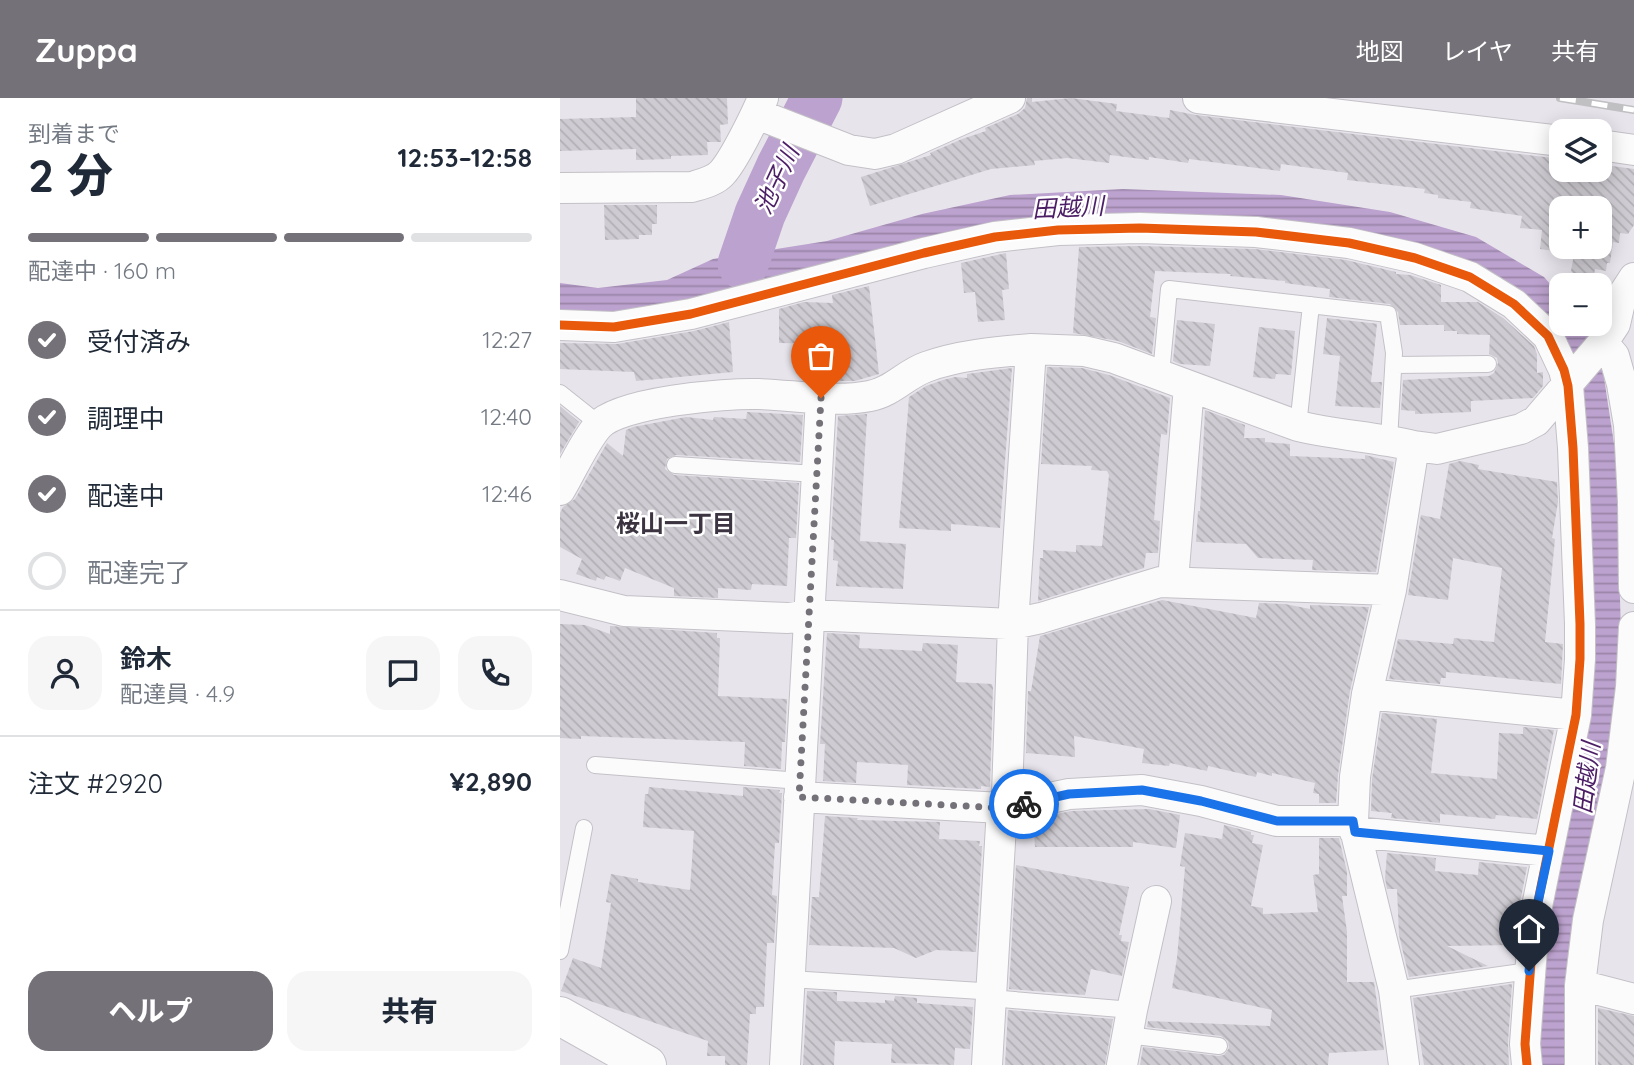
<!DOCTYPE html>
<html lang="ja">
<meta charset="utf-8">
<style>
:root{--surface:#fff;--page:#f6f6f7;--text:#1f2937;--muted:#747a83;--line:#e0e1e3;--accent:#757178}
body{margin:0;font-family:Quicksand,"Noto Sans JP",sans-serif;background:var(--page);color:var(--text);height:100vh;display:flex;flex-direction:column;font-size:26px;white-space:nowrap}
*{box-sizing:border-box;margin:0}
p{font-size:23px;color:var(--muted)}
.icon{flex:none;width:38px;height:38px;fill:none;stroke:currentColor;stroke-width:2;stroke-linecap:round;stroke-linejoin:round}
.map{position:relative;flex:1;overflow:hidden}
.details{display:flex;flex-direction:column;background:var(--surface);width:560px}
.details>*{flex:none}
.controls{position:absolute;left:989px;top:21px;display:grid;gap:14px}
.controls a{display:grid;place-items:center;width:63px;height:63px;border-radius:14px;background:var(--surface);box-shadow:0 4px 18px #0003;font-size:35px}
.pin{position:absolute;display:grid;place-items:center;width:60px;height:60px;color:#fff;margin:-72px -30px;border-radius:50% 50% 50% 0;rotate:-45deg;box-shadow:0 0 7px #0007}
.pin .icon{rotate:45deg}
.courier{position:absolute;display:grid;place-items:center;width:70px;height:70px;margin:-35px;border:5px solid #1a73e8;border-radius:50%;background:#fff;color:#222;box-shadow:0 2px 9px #0007}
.summary em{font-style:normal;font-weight:800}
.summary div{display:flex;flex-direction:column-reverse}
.summary{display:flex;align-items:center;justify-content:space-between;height:119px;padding:0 28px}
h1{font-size:46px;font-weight:800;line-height:52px}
.bar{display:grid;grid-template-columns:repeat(4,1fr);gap:10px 7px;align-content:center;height:84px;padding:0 28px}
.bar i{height:9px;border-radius:5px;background:var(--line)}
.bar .active{background:var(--accent)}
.bar p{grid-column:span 4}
.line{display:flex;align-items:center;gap:18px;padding:0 28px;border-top:2px solid var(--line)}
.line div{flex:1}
.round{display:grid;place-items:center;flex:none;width:74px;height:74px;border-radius:21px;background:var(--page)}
ol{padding:0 28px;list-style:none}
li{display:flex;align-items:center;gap:21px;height:77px}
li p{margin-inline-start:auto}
li .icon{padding:7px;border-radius:50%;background:var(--accent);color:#fff;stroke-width:4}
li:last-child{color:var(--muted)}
li i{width:38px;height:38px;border:4px solid var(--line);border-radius:50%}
.action{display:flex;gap:14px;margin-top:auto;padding:14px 28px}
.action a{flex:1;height:80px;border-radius:21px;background:var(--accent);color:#fff;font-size:28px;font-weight:800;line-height:80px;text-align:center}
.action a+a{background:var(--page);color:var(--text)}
header{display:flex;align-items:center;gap:42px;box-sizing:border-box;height:98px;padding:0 35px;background:var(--accent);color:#fff}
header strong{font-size:33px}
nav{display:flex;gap:38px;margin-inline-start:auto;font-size:24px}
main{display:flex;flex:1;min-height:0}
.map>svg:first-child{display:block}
.water{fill:url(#water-rules)}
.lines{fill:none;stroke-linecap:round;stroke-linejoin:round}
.river{stroke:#bca2ce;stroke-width:51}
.building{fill:url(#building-back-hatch);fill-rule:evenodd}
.lane-casing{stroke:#c3c0c6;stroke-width:18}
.street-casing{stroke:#c3c0c6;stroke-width:32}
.secondary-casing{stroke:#c3c0c6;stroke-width:40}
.lane{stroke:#fcfbfc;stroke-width:16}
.street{stroke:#fcfbfc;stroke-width:30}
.secondary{stroke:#fcfbfc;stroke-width:38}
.rail-casing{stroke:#c0bfc1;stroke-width:8}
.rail{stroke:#fff;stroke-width:5;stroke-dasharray:16;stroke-linecap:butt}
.cycleway-casing{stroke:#fff;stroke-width:13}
.cycleway{stroke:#e8590c;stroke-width:9}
.done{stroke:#757178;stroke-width:7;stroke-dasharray:0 12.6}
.route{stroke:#1a73e8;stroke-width:9}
.labels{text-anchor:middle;stroke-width:5;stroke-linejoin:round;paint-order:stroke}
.water-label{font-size:24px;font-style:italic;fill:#4c1e65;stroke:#fff}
.neighbourhood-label{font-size:24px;font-weight:bold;fill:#3c3541;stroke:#fff}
</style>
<header>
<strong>Zuppa</strong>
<nav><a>地図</a><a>レイヤ</a><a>共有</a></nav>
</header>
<main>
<section class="details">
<div class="summary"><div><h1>2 分</h1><p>到着まで</p></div><em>12:53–12:58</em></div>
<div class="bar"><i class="active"></i><i class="active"></i><i class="active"></i><i></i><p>配達中 · 160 m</p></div>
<ol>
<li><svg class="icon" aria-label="check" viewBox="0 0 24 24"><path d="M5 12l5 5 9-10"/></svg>受付済み<p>12:27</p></li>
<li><svg class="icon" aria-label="check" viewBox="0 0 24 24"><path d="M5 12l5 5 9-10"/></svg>調理中<p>12:40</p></li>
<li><svg class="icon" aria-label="check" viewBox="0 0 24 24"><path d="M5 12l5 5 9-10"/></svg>配達中<p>12:46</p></li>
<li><i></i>配達完了</li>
</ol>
<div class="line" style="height:126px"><a class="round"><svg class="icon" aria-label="person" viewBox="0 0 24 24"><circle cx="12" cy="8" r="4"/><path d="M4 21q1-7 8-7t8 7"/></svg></a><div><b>鈴木</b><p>配達員 · 4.9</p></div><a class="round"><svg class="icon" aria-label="chat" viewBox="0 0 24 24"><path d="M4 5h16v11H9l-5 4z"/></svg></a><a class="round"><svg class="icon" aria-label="phone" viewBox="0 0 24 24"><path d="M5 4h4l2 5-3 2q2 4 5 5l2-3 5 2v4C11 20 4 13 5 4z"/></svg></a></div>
<div class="line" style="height:91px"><div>注文 #2920</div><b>¥2,890</b></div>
<div class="action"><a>ヘルプ</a><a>共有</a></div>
</section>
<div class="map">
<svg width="1074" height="967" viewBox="0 0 1074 967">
<defs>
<pattern id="water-rules" width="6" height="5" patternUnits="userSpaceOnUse" patternTransform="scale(1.75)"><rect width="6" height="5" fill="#bca2ce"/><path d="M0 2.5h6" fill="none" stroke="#9a85a8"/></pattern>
<pattern id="building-back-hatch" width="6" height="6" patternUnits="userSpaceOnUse" patternTransform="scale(1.75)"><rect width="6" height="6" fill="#cfcbd2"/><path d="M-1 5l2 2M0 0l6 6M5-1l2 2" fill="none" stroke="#b2afb5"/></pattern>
</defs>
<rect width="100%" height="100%" fill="#e8e4ec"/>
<path class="water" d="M563,91L721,97L830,114L916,139L984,179L1001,198V226H1024L1043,273L1056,359L1061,536L1055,627L1006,906L1005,967H979L981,879L1032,494L1027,346L1007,247L978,208L929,175L568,117L70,214L0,215V185L38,190L107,182L153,161L267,143L362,116L450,97Z"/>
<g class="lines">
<path class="river" d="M183,166L200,116L221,70L257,0"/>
</g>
<path class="building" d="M76,0H167L168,26L160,27L161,44H147L148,57L111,58V61L76,62V51L0,53V21L76,19Z
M467,0H472V4L511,0L557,6L556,13L609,20L610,12L636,17L1001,61V72H1043L1052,71V68L1074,71V127L1068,136L1060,135L1059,145L1053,144L1050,165H1047L1046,173L1035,171L1032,187H1025L1011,173L1014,156L980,151L982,132L960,130L962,118L910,110L911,104L878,100V97L864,95L865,91L787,82L788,75L721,66L720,73L629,61L628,65L589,59V62L550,57L549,65L507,60L474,63L475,67L431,71L310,108L301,79L371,57L370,55L402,41L426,33L425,30L458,16L465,10ZM1001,110H1040V149H1001Z
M44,107H97V126H92V137H79V141L45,142Z
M580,148L695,151L786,162L836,174V176L850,177L881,187V204H918L943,220L974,248L977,256V275L983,274V288L973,300L911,303V314L855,316V313L841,312L843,282L929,278L934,275L938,265L937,260L929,256L930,237L897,236V233H884V227H840L838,214L830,206L769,199L770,191L725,185V183L670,178L671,176L595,173L590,219L596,220L592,256L558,243L513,235L519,149Z
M446,155L449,191L442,192L445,222L418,224L415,194L404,195L401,165Z
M309,188L319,276L295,283H271L268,246L219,245V211L244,204L273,205L272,197Z
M767,220L819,226H817L811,284H822L820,310L775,308L780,258L763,256Z
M617,222L655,226L650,268L620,266L613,263Z
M169,224L173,274L76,283L74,274L0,271V245L57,246L134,233Z
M699,229L735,233L731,277L716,276L715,281L693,279Z
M487,269L522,270L549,277L610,300L607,337L601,336L597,380L594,422L600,423L598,455H586L584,470L478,503L480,460H483V452L516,454V447L542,448L549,377L547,373L531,372L532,368L481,366Z
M452,270L440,430L391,426V433L339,430L349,299L366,288L383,282L395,279L407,280V276Z
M0,308L19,324L0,356Z
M645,312L685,327L684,340H705V344L730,346V358L805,361V357L834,364L816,474L752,472L753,462L698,460L686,446L636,444L638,413H640Z
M187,314L243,317L240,364L116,357L107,361L105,371L114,377L239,385L236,440H229L227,488L192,486L191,492L158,490V500L114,498V490L65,470L60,483L46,478L44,482L37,479L36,483L16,476L22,461L0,449V415L3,409L15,401L47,345L63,358L66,332L73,329L126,319L153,322L154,319L186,321Z
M307,316L300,443L346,446L343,491L276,488L278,463L273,462L274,442H271L278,318Z
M900,363L919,367L918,371L997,384L998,404L992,440L995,441L985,544L1003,546L1001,586L886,574V580H881L880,586L829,581L838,541L893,546L894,540L934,544L942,470L893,460L888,502L848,497L861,417L880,421L889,366Z
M602,502L696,520L699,505L725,506L750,511V507L809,509L790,593L778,677L776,705H759V696L753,695L755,685L712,675V678L697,674L696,679L648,668L647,673L610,665L609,668L582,665L584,651L514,638L515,659L466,655L468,593H471L480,538Z
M0,526L25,527L50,536V528L157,535V540H160L158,598L227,601L225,644H222L221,671L184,668L185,644L21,638V641L0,640Z
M267,535L300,537L299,550L362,553L363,545L398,547L396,584L432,586L433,590L430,689L421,688V691L347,687L348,667L297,664L296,685L263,683L265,646H260Z
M822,615L877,621L871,675L937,681L939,635L963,636V629L994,632L977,721L936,717L935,721L880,716V725L831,720L832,715L811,713L812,681Z
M89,689L183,698V689L220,692L219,695H222L219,745H215L212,797L217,798L214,845H207L204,909H196V916H190L187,967H165V958H147L148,943L1,893L13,860L41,870L51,805L46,804L51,776L78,781V784L130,792L134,733L83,729L85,696H88Z
M589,711L620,717L616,750L573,744V749H475L473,721L511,713Z
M265,718L298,720L297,722L380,724L379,741L420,743L419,748H422L416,854L376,852L356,860L334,850L249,847L252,799H259Z
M664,727L691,734V737H694L692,745L703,747L691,808L703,810V816L758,814L753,777L759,776V740H779L787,774V798H782L787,834V884H814L824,952L769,955L768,967H580L583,949L658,958L664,957L669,950L668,943L661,938L587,929L588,923L710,928L712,912L612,890L617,860L625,769L620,768L625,735L662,741Z
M827,755L876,760L875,773L918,777L919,764L967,769L957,820L955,847L887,848L928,868L849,879L839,837L837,791H827L825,780Z
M456,767L569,789L559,837H562L561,843L569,844L562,878L531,871L525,897L449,891Z
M952,886L948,945L949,967H864L853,900Z
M247,893L277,894V903L325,905V902L334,903L335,898L357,900V905L413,909L410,951L395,950L394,967L331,965L332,946L275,943L274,967H243Z
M1038,910L1074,918V967H1038Z
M448,912L553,921L545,967H445Z"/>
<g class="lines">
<g class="lane-casing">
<path id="lane" d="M834,267L928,266
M601,276L609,191L828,216L834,255L829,342
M0,295L39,326
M738,328L751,207
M115,367L256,376
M35,667L240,683
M0,853L24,730
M230,881L421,893L431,894L442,901L572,912
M834,892L969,873
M567,937L659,948"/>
</g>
<g class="street-casing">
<path id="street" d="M638,0L1001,43
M197,16L289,52L315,56L336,51L450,0
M1040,47L1074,52
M0,90L132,89C142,86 155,83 162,75C174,62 196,17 203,0
M0,227L54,229L131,216L364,155L435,139L498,132L580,130L696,134L789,145L855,160L910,179L954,206L988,238L1004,272L1008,288L1013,350L1020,526V561L1016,617L974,823L965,946L967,967
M1043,245L1054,258L1062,286L1069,327L1073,404L1074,490
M0,392C12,372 24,344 38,328C59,304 165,295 198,296C233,297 275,305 310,298C332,294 346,276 366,269C399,257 436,254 471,251
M613,483L629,288
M0,497L64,513L228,520L249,517L453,526L481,520L600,484L831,492
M807,596L1016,617
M239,699L442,710L509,696L582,692L641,703L717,723H793
M795,734L988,753
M1020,887L1074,901
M225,967L261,300
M427,967L442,710L447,696L453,526L471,251L524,253L554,260L738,328C776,337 815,339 854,348
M562,967L572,912L596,803
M844,967L834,892L793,723L795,679L807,596L831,492L854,348L877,351L961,331L976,323L1041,247L1055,226L1061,200L1074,180
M1020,967V887L1028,822L1061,670L1071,589L1074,529"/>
</g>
<g class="secondary-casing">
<path id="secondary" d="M0,918L87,967"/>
</g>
<use href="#lane" class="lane"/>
<use href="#street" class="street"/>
<use href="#secondary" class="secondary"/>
<g class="rail-casing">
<path id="rail" d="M1000,0L1074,12"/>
</g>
<use href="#rail" class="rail"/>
<g class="cycleway-casing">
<path id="cycleway" d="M0,227L54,229L131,216L364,155L435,139L498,132L580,130L696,134L789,145L855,160L910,179L954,206L988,238L1004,272L1008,288L1013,350L1020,526V561L1016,617L974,823L965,946L967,967"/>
</g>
<use href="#cycleway" class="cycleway"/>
</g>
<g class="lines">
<path class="done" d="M261,300L239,699L442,710L464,706"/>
<path class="route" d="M464,706L509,696L582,692L641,703L717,723H793L795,734L989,753L974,823L969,873"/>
</g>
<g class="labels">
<g class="water-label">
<text transform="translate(217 82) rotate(-65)" y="8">池子川</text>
<text transform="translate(508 110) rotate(-3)" y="8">田越川</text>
<text transform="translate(1027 680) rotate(-83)" y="8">田越川</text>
</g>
<g class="neighbourhood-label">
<text x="116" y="434">桜山一丁目</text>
</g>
</g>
</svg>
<div class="controls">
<a><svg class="icon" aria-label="layers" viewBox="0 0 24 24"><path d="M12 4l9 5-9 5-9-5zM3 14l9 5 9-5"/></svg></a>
<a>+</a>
<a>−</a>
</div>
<div class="pin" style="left:261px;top:300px;background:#ea580c"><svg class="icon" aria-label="bag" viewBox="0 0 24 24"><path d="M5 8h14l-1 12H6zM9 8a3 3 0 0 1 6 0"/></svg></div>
<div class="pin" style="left:969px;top:873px;background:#1f2937"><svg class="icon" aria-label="home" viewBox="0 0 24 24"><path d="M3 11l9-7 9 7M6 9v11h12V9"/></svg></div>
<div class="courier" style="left:464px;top:706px"><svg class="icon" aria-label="bike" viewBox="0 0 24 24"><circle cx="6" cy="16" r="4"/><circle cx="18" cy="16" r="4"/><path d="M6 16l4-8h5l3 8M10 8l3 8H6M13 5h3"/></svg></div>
</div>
</main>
